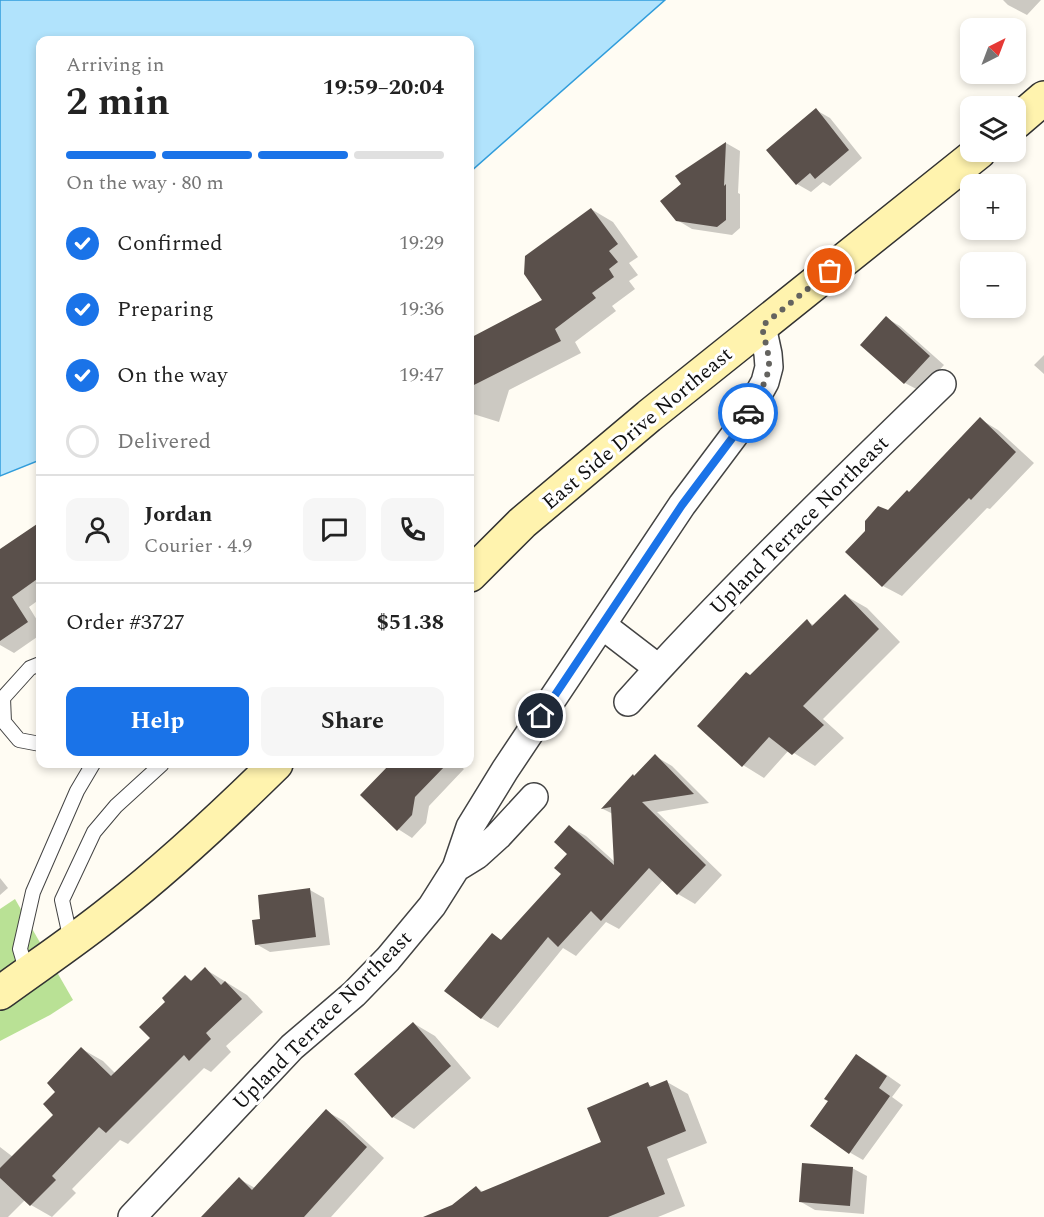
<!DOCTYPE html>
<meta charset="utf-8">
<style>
:root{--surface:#fff;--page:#f6f6f6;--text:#222;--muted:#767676;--line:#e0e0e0;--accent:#1a73e8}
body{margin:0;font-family:Spectral,serif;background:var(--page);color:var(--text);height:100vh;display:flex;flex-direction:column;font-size:22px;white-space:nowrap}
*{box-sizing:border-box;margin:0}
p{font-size:20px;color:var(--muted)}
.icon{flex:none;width:33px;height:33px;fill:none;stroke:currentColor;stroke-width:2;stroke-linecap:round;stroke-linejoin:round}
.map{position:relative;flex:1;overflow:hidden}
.sheet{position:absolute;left:36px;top:36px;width:438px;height:732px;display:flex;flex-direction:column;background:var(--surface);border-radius:12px;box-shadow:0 3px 9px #0003}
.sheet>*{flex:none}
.needle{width:39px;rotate:42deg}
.fabs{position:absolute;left:960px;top:18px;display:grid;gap:12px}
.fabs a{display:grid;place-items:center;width:66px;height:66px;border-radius:12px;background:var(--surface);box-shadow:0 3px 9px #0003;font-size:30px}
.pin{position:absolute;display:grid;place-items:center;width:51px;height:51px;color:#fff;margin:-26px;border:3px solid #fff;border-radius:50%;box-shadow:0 2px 6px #0007}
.courier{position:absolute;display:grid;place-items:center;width:60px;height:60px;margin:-30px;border:4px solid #1a73e8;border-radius:50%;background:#fff;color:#222;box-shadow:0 2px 8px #0007}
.head em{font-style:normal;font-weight:700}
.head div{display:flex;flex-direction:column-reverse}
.head{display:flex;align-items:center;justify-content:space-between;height:102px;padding:0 30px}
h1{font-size:39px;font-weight:700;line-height:45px}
.bar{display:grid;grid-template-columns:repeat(4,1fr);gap:9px 6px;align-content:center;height:72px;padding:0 30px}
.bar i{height:8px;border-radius:4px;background:var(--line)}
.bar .on{background:var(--accent)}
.bar p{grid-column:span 4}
.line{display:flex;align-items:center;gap:15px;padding:0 30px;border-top:2px solid var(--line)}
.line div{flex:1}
.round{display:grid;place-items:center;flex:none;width:63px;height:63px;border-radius:12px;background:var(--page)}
ol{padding:0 30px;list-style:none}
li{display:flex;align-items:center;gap:18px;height:66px}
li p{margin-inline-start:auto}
li .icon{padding:6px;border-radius:50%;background:var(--accent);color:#fff;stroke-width:4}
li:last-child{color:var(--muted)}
li i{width:33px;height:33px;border:3px solid var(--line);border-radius:50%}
.button{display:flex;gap:12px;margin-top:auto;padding:12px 30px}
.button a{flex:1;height:69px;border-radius:12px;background:var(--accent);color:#fff;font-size:24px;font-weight:700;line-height:69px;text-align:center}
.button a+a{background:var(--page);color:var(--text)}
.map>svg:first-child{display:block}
.forest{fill:#b9e195}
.water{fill:#b1e3fc;stroke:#319ddb;stroke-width:1.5}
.shadow{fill:#0003}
.building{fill:#5a504b}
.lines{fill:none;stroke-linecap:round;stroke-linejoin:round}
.service-casing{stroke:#434343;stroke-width:16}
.minor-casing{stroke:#434343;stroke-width:30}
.secondary-casing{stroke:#323232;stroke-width:36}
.service{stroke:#fff;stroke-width:14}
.minor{stroke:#fff;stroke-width:27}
.secondary{stroke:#fff3ae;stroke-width:33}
.done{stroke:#64635f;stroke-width:6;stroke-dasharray:0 10.8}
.route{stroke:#1a73e8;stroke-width:8}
.labels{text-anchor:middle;stroke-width:6;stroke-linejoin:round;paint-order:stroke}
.street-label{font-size:21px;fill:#101010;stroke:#fff}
</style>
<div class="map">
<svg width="1044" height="1217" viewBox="0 0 1044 1217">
<rect width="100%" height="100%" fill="#fffcf3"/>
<path class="forest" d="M15,899L73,1000L50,1015L0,1041V909Z"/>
<path class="water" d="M0,0H665L470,172V40H40V460L0,476Z"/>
<path class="shadow" d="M1003,0H1041L1027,15L1008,5Z
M816,110L830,118L862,158L830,186L823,182L811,192L797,184Z
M726,143L740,151L738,193L740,194V228L732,235L692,229L677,220L683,184L677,176Z
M591,209L613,222L638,257L629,263L638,275L629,281L635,289L612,306L616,311L575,342L581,353L509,390L499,422L470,413V340L545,300Z
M886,318L900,326L944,365L920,391L905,383L862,344Z
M1044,355V374L1034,365Z
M980,419L998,430L1034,463L990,509L987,508L902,596L883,586L889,512L910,493Z
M40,524V599L29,607L40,625V635L14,653L0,645V551Z
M846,596L867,608L900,642L823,719L844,738L815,766L789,750L764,778L743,765L807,621L815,626Z
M655,756L672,766L709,803L657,812L722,875L695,904L678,894L663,880L619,929L606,922L576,956L563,948L498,1028L481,1018L492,935L503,941L563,874L569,854L570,827L586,836L616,863L613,814L603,809Z
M392,764H458L464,769L429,806L426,823L412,838L398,829L362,795Z
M0,878L8,888L0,895Z
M310,890L324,898L330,945L270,952L256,944L262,921Z
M205,969L247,995L263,1012L226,1046L231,1052L211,1072L204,1068L128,1144L120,1140L72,1189L76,1193L52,1217L31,1205L25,1200L8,1217H0V1147L13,1157L55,1115L57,1092L82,1049L103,1061L116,1074L152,1038L167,1002L185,977L193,981Z
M413,1023L435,1036L471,1078L414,1129L393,1117Z
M856,1056L871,1064L901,1085L892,1097L903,1105L863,1160L849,1152L830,1101Z
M667,1082L688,1094L707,1143L667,1159L685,1206L658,1217H439L476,1187L485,1193L603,1143L647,1084L654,1087Z
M326,1111L344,1121L384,1158L331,1217H203L239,1179L255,1188Z
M852,1168L867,1176L864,1214L815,1210L801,1202Z"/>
<path class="building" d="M816,108L849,150L815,179L810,173L796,185L766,150Z
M726,142L724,186L726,184V220L717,227L676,221L660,201L681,184L675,176Z
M591,208L618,244L609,251L618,262L609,269L614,277L592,293L596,298L555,329L561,341L470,387V338L542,300L524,274L525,256Z
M886,316L930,356L904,384L860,345Z
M980,417L1016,452L971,500L969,498L882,587L845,552L865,531V521L878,506L888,510L907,490L909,492Z
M40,522V577L12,597L28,622L0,641V549Z
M845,594L879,629L803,706L824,725L792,755L769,737L742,767L697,726L746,672L750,675L807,619L812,626Z
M655,754L694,794L642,802L706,865L677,895L649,868L601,921L591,911L558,947L548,937L481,1019L444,991L492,933L501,940L561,874L554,868L567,854L554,842L569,825L614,865L611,807L601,809L633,774L634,776Z
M390,764H447L415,797L412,815L397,831L360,795Z
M310,888L316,937L255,945L252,920L260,919L258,895Z
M205,967L221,985L225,981L242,999L206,1033L211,1039L189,1061L184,1055L106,1133L99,1127L52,1176L56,1180L30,1206L0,1178V1168L53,1115L43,1104L55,1092L47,1083L81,1047L111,1076L150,1038L139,1027L165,1002L162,998L185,975L191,981Z
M413,1022L451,1066L392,1118L354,1074Z
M856,1054L887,1076L879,1088L890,1096L849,1154L810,1126L828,1101L824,1099Z
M667,1080L686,1131L647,1147L665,1194L608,1217H423L452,1205L476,1186L481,1192L601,1142L587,1108L648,1082L650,1087Z
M326,1109L367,1147L304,1217H201L239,1177L252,1190Z
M802,1163L853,1167L850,1206L799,1202Z"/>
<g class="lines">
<g class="service-casing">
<path id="service" d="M40,664L30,668L3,698L4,722L19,740L40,744
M71,941L62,900L94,832L116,806L162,764
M27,973L20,949L33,892L77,791L93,764"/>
</g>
<g class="minor-casing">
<path id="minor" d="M602,625L658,668
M628,702C728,591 835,488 942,384
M456,868L470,827L505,770L682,505L739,429L765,382L769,367L768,354L762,326
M132,1217L292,1047L354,994L388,959L432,906L456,868L477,855L498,836L534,797"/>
</g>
<g class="secondary-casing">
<path id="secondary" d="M1016,122L1044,98
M470,575L522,523L649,416L979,152
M0,993C37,966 76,940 112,911C170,866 224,815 276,764"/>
</g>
<use href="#service" class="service"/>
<use href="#minor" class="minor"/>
<use href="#secondary" class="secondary"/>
</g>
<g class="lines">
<path class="done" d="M748,413C756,398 768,382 769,364C769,352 764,339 762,326L830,271"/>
<path class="route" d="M541,716L682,505L739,429L748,413"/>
</g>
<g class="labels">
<g class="street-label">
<text transform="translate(637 428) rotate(-40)" y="7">East Side Drive Northeast</text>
<text transform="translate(799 525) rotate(-45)" y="7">Upland Terrace Northeast</text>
<text transform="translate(322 1020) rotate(-45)" y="7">Upland Terrace Northeast</text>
</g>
</g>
</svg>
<div class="fabs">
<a><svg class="needle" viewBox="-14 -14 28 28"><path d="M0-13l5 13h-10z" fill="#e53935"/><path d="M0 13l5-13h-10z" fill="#767676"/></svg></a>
<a><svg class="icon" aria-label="layers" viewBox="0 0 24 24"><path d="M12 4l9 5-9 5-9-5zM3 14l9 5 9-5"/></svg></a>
<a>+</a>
<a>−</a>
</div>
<div class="pin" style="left:830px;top:271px;background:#ea580c"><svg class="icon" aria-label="bag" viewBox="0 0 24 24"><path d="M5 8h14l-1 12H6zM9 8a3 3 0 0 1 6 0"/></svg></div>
<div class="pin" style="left:541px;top:716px;background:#1f2937"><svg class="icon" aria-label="home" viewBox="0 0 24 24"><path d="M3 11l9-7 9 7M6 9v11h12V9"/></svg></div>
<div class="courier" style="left:748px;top:413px"><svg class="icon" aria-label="car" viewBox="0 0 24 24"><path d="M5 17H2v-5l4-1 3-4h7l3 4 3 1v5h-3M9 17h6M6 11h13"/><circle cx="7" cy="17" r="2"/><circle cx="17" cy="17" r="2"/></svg></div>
<section class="sheet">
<div class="head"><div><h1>2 min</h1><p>Arriving in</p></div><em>19:59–20:04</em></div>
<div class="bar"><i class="on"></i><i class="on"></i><i class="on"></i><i></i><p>On the way · 80 m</p></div>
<ol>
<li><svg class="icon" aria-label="check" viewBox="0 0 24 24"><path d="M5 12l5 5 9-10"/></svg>Confirmed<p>19:29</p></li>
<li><svg class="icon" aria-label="check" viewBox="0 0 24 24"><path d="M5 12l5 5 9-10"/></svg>Preparing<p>19:36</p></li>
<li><svg class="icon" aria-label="check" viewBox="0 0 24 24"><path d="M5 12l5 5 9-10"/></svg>On the way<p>19:47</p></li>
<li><i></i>Delivered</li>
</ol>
<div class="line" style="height:108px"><a class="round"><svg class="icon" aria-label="person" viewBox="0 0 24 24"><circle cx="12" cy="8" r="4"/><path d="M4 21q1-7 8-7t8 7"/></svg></a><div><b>Jordan</b><p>Courier · 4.9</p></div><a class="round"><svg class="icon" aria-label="chat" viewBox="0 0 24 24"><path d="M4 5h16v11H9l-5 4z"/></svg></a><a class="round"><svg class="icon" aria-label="phone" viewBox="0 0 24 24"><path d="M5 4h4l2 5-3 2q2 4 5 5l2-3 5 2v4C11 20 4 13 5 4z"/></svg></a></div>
<div class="line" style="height:78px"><div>Order #3727</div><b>$51.38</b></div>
<div class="button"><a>Help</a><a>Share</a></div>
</section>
</div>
